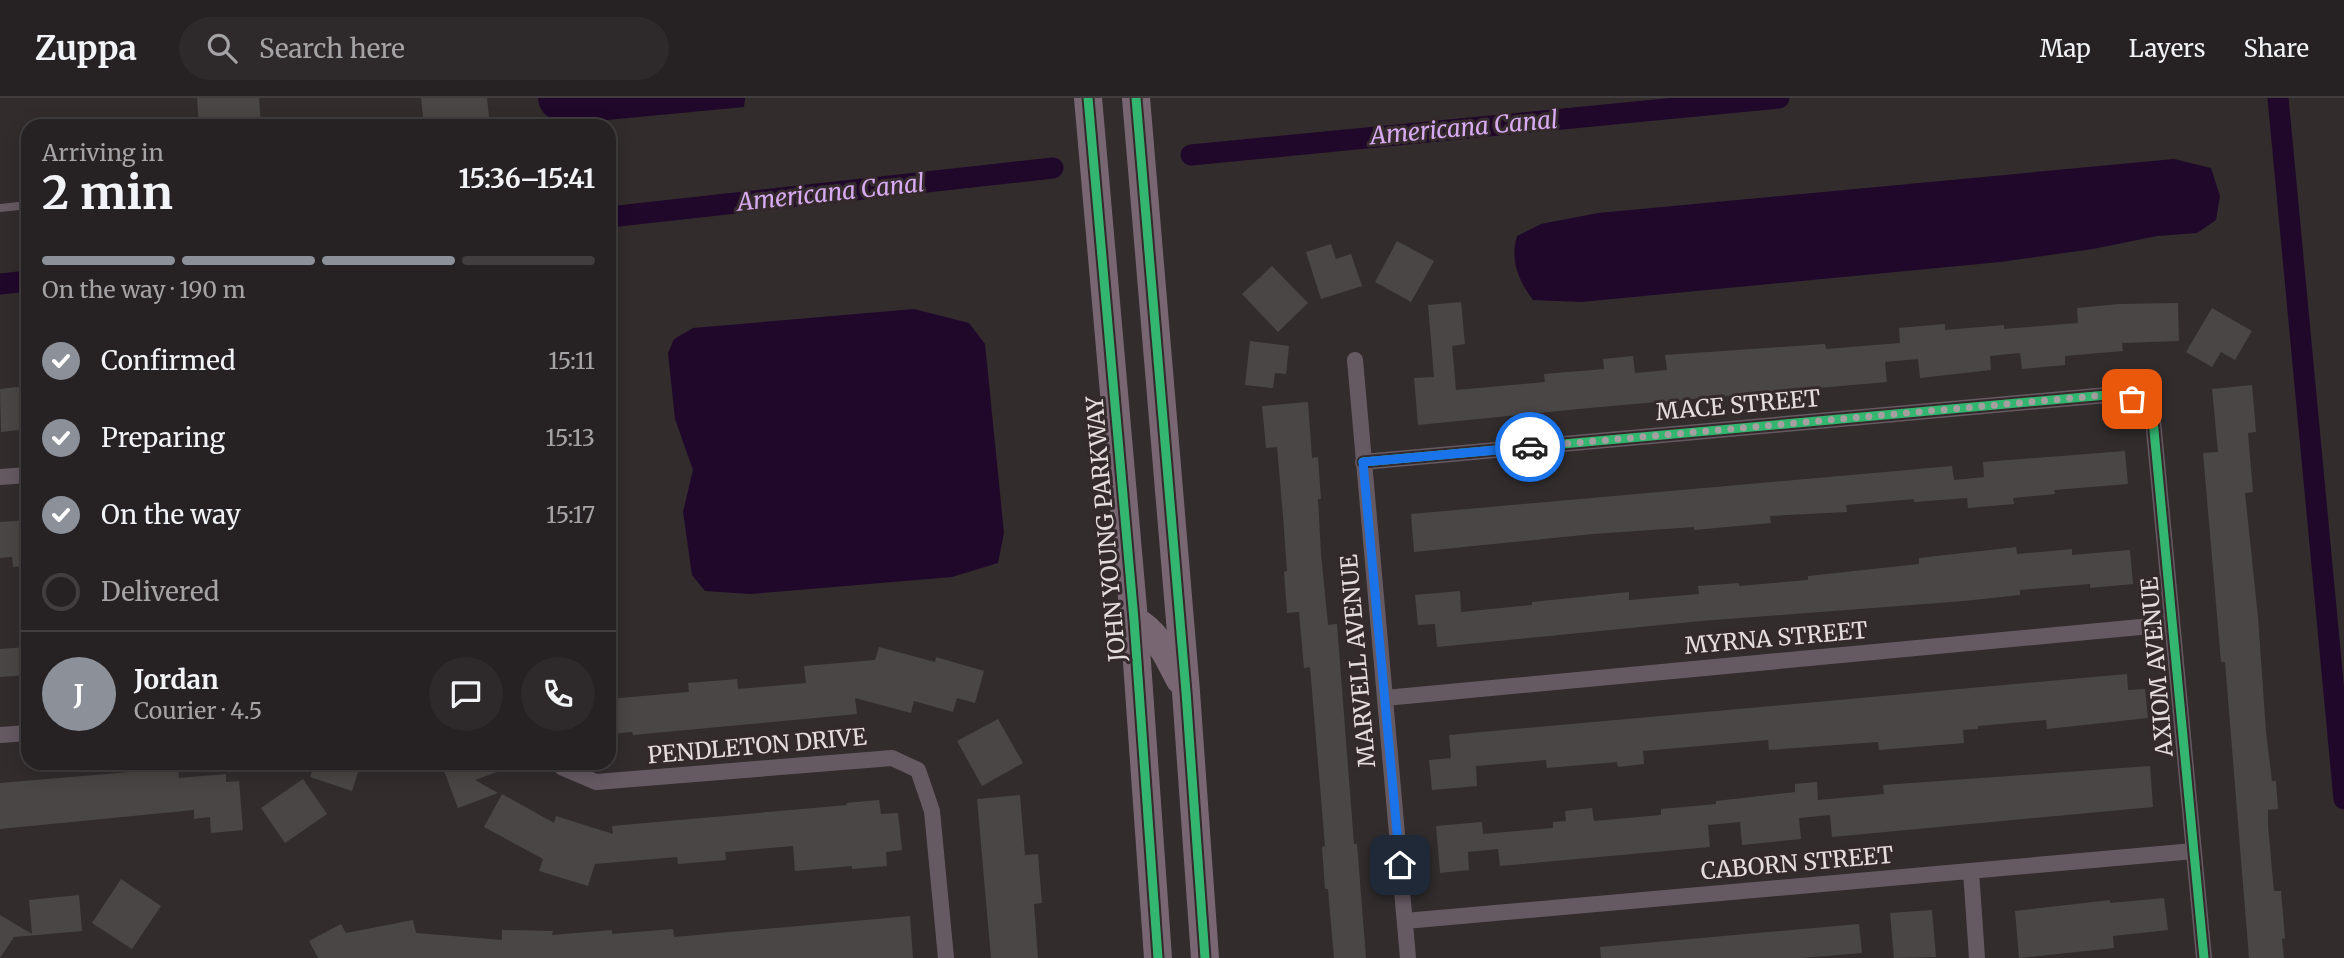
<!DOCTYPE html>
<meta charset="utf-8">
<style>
:root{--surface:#262122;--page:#2e292a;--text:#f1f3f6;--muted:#a4a3a5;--line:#423e40;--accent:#8c9099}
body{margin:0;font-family:Merriweather,serif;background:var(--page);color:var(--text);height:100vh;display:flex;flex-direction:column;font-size:26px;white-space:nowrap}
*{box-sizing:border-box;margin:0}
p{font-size:23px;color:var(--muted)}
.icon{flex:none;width:38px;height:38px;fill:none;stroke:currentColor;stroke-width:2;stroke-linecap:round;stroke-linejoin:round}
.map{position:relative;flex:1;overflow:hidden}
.drawer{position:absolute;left:21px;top:21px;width:595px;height:651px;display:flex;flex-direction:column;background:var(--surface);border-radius:21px;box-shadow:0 4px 18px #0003,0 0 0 2px var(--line)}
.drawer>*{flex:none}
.pin{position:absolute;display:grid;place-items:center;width:60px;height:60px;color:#fff;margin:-30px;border-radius:14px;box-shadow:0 4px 10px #0006}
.courier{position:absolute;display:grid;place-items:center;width:70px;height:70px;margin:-35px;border:5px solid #1a73e8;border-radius:50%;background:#fff;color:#222;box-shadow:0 2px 9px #0007}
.headline em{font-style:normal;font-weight:700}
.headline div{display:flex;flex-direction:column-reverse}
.headline{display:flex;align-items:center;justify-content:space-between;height:119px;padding:0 21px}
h1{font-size:46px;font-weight:700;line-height:52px}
.bar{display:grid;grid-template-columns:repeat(4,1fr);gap:10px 7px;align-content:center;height:84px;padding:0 21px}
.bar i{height:9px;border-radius:5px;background:var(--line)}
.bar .active{background:var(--accent)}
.bar p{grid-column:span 4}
.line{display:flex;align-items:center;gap:18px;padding:0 21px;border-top:2px solid var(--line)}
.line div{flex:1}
.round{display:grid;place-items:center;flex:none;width:74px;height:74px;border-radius:37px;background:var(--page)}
ol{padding:0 21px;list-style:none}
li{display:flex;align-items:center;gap:21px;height:77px}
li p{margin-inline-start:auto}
li .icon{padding:7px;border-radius:50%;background:var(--accent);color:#fff;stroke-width:4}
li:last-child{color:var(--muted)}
li i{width:38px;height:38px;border:4px solid var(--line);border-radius:50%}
header{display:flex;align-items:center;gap:42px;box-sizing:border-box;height:98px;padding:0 35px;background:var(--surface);border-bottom:2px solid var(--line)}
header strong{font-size:33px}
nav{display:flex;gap:38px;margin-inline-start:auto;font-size:24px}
.search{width:490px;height:63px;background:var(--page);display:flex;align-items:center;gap:18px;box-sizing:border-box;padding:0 24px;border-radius:38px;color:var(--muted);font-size:26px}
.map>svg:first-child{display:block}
.water{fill:#20082b}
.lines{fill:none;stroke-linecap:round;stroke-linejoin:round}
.canal{stroke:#20082b;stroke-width:21}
.building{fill:#4b4646}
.lane{stroke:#665a62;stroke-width:8}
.street{stroke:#665a62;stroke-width:16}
.highway{stroke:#786772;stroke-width:28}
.cycleway-casing{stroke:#342a2c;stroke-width:13}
.cycleway{stroke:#33b770;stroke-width:9}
.done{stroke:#a69fa0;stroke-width:7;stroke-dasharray:0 12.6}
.route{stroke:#1a73e8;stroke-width:9}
.labels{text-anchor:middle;stroke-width:6;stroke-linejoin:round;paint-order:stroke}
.street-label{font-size:23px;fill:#e4ddde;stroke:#342a2c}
.water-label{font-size:24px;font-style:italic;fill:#d7aaf1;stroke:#342a2c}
</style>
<header>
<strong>Zuppa</strong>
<div class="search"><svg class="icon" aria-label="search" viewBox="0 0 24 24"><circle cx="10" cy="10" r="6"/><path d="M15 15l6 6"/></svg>Search here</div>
<nav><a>Map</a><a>Layers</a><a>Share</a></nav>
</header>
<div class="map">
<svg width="2344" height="860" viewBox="0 0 2344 860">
<rect width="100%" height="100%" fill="#322c2d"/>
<path class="water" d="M538,0H745L744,9L565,26C551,22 539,16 538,0Z
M2174,61L2211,70L2220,98L2216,122L2197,135L2157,138L2093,151L2000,164L1581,204L1533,202C1518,182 1510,162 1517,138L1541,126L1598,115Z
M914,211L969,225L985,246L1004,435L998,465L952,479L751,496L705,493L692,477L683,414L693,372L675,321L668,255L674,241L693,230Z"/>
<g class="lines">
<path class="canal" d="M2278,0L2344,701
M1191,57L1779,0
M609,119L1053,70
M0,186L28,183"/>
</g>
<path class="building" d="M197,0H259L261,28H199Z
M421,0H487L490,28H424Z
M1397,143L1434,163L1411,204L1375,184Z
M1331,146L1336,161L1351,156L1362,188L1321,201L1306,154Z
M1272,168L1308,205L1278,234L1242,196Z
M1461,204L1465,246L1452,248L1456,292L1545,284L1544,276L1604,271L1603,261L1633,258L1635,275L1667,272L1665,257L1825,246L1826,251L1900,245L1899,230L1945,226V232L2004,227V231L2078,225L2077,210L2119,206L2178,205L2179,243L2122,245L2123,253L2065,258V267L2022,271L2020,255L1990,258L1991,272L1920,280L1918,261L1885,264L1887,284L1589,310L1418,327L1414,280L1434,279L1428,207Z
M2212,210L2252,233L2235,262L2221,254L2212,269L2186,254Z
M1250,243L1289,248L1286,276L1275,275L1273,290L1245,287Z
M2252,287L2256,334L2248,335L2253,394L2245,395L2258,519L2266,634L2272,683H2276L2278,711L2268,712V728L2274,793H2281L2285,840L2282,841L2284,860H2249L2225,564H2221L2203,355L2218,354L2212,291Z
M27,288L28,331L1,334L0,291Z
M1308,304L1312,360L1318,359L1321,401H1318L1321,456L1328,527L1337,526L1354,746H1357L1366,860H1334L1328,791H1325L1322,749L1325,748L1310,569L1304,570L1299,514L1287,515L1284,474L1287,473L1283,418L1277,349L1266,350L1262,308Z
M2125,353L2128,386L2054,392L2055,396L2013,400L2014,406L1968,410L1967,400L1914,404V401L1846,407L1847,414L1770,418L1771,425L1694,432V429L1593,436L1414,454L1411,416L1952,368L1954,382L1984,379L1983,364Z
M28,422V468L13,469L12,459L0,460V424Z
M2016,449L2017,456L2072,451V457L2130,452L2133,486L2090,490V486L2020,492V497L1964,503L1701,523L1437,549L1435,526L1418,527L1415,497L1460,493L1461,514L1532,507V504L1629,494V502L1699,496L1698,488L1739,485V488L1808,482V478L1919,466V460Z
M28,549V577L0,579V551Z
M879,549L935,564L936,559L984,573L975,605L957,600L953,614L914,603L911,615L855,600L857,616L633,637L632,634L609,636V601L689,594L688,585L737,581L738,591L806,585L804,568L875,562Z
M2127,576L2128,592L2145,591L2148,620L2047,631L2046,622L1978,628V631L1963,632L1964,645L1879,652L1878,644L1769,652L1768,642L1643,653L1644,666L1618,669L1617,664L1547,670L1546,662L1476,668L1477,688L1432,692L1429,662L1451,660L1449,637Z
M998,621L1023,665L982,688L957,643Z
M315,665H361L352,693L310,679Z
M441,665H516V667L475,682L498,695L458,710Z
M2150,668L2153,709L1832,739L1830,717L1799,720L1801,741L1742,747L1740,724L1708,727L1710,749L1500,768L1498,751L1468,754L1469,772L1440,775L1436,728L1482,724L1483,736L1553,730V724L1566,723L1565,713L1592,710L1594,723L1661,717V711L1716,706V703L1795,694V686L1817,684L1818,702L1884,696L1883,687Z
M178,670L179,680L226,676V684L239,683L243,732L211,735L210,719L194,721V712L0,731V685Z
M303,681L327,716L285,745L261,710Z
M502,696L554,725L556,718L613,736L612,728L847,707L846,705L879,702L881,716L898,715L902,752L886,754L887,768L852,771V768L795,773L793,748L725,754L726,762L678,766L677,759L595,766L588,788L539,773L543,761L484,729Z
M1020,697L1025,757L1038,756L1042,805L1034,806L1038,860H991L977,701Z
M121,781L161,808L132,851L92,825Z
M79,797L82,833L14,839L0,860V817L32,836L29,802Z
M2164,800L2168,832L2113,838L2114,850L2019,860L2015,813L2110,802V805Z
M1932,812L1936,859L1894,860L1890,815Z
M910,818L913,860H318L309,843L341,826L346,835L413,822L416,835L502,842V832L553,833L552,837L612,832V836L673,831L674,839Z
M1859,826L1862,855L1802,860H1601L1600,849Z"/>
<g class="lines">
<path class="lane" d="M0,110L28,107"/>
<path class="street" d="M1355,262L1408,860
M1363,364L2118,296L2146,306L2153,322L2204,860
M0,379L28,377
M1385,600L2172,526
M0,637L28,635
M558,665L563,670L596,684L892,660L918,672L932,713L946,860
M1971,773L1977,860
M1405,823L2194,753"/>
<path class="highway" d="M1088,0L1134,522L1158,860
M1136,0L1186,594L1205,860
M1134,522C1159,536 1167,558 1180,582"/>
<g class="cycleway-casing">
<path id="cycleway" d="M1088,0L1134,522L1158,860
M1136,0L1186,594L1205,860
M1363,364L2118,296L2146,306L2153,322L2204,860"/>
</g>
<use href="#cycleway" class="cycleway"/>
</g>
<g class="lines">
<path class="done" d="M1530,349L2118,296L2132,301"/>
<path class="route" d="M1400,767L1363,364L1530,349"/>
</g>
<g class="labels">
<g class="street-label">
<text transform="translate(1738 307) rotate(-5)" y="8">MACE STREET</text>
<text transform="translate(1106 431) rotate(-95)" y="8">JOHN YOUNG PARKWAY</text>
<text transform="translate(1776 540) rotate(-5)" y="8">MYRNA STREET</text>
<text transform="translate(1358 563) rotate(-95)" y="8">MARVELL AVENUE</text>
<text transform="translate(2157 569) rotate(-95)" y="8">AXIOM AVENUE</text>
<text transform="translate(757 648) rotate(-5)" y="8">PENDLETON DRIVE</text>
<text transform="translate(1797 765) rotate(-5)" y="8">CABORN STREET</text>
</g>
<g class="water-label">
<text transform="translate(1464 30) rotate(-5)" y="8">Americana Canal</text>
<text transform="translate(831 95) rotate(-6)" y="8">Americana Canal</text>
</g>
</g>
</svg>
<div class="pin" style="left:2132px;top:301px;background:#ea580c"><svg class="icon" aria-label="bag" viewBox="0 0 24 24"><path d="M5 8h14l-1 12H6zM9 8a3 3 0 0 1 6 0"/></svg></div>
<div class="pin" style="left:1400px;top:767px;background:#1f2937"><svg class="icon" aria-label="home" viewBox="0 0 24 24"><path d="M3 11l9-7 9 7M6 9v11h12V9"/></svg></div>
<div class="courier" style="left:1530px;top:349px"><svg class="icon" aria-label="car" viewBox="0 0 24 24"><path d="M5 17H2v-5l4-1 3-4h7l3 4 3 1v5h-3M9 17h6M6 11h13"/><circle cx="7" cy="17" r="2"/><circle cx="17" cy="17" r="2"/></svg></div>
<section class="drawer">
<div class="headline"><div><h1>2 min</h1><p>Arriving in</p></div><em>15:36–15:41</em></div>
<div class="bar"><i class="active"></i><i class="active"></i><i class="active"></i><i></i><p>On the way · 190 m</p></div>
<ol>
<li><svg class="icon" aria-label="check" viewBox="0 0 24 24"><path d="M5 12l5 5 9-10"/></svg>Confirmed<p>15:11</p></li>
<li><svg class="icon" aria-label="check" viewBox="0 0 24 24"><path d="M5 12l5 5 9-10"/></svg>Preparing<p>15:13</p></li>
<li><svg class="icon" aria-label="check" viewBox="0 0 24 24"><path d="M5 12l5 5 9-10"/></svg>On the way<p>15:17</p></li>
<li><i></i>Delivered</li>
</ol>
<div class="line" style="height:126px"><b class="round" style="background:var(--accent);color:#fff">J</b><div><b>Jordan</b><p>Courier · 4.5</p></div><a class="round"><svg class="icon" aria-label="chat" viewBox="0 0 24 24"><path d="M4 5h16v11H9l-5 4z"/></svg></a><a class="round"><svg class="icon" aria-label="phone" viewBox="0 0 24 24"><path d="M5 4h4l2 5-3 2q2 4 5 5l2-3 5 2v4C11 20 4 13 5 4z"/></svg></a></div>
</section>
</div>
